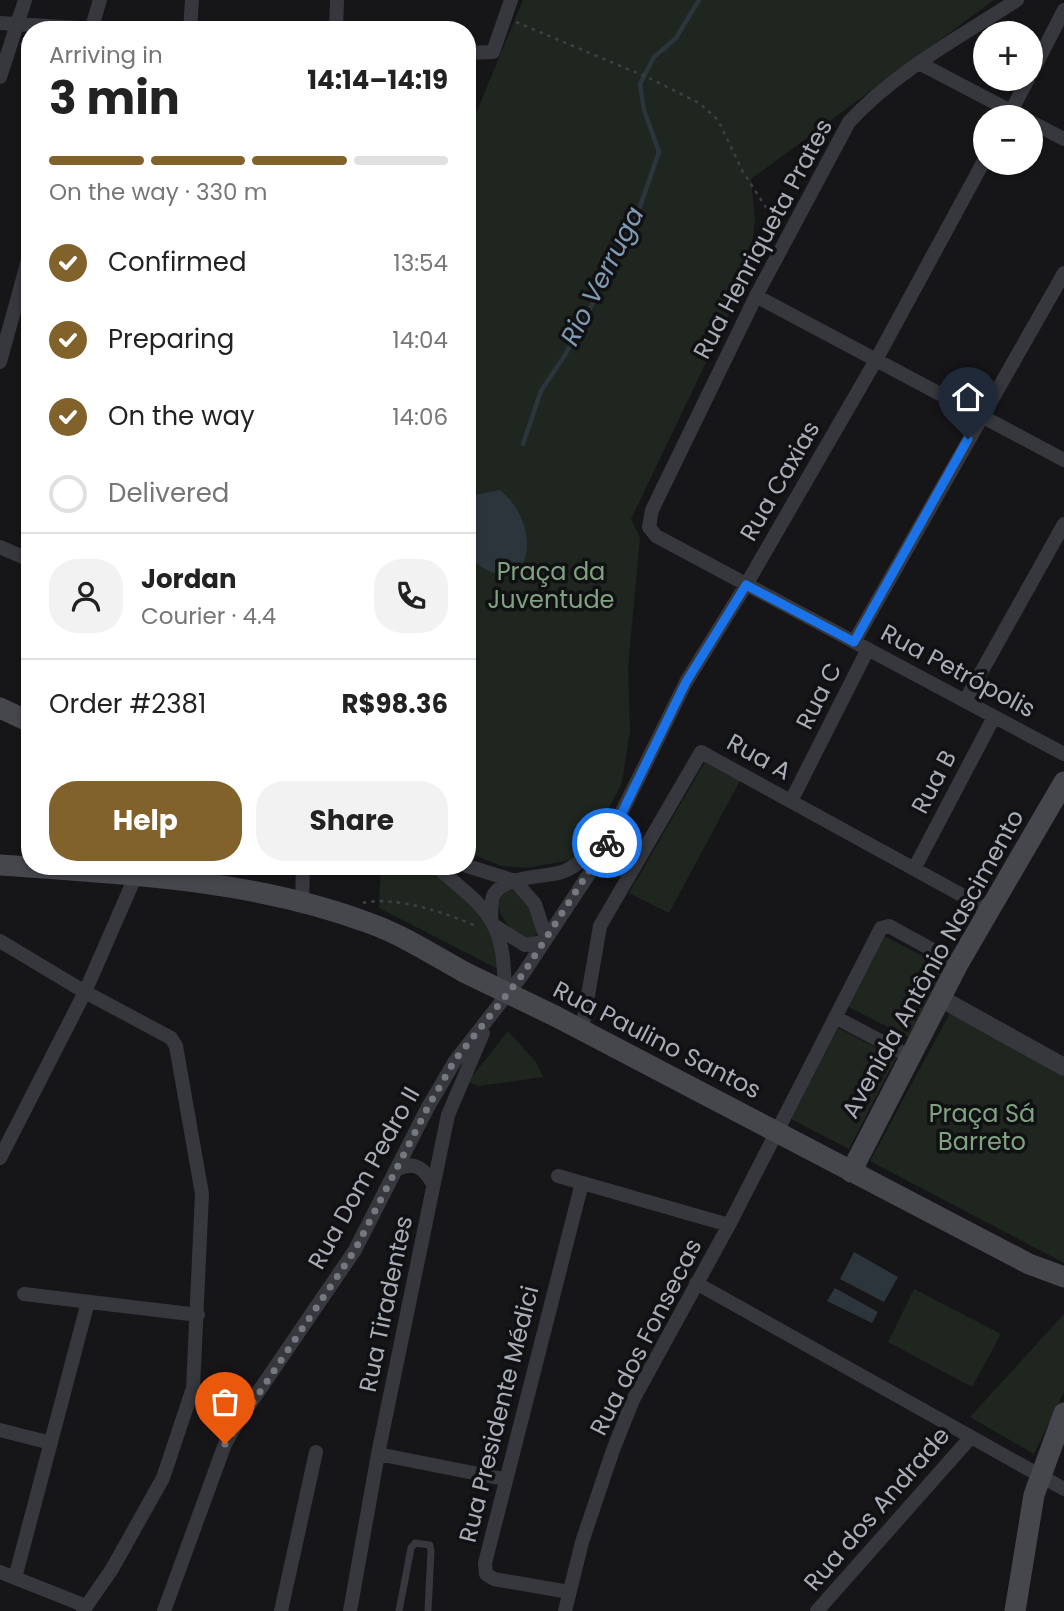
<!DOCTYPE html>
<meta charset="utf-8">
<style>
:root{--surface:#fff;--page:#f2f2f2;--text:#222;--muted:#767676;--line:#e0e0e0;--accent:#80622a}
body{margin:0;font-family:Poppins,sans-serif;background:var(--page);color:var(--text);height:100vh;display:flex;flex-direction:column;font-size:26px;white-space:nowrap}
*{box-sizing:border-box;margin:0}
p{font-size:23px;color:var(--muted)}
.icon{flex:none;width:38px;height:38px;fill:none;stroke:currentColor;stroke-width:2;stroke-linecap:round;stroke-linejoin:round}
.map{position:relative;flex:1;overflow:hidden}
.drawer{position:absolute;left:21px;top:21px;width:455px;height:854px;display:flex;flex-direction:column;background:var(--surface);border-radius:28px;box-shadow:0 2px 5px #0004}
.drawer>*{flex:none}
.buttons{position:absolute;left:973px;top:21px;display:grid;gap:14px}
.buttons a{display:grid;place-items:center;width:70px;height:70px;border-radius:50%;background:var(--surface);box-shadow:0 2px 5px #0004;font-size:35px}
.pin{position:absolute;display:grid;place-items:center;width:60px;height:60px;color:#fff;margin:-72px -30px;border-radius:50% 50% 50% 0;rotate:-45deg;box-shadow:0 0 7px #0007}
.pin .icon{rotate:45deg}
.courier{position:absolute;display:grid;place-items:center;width:70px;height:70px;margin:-35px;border:5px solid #1a73e8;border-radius:50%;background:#fff;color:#222;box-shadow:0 2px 9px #0007}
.overview em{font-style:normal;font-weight:700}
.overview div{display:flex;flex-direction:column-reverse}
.overview{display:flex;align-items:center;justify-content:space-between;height:119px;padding:0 28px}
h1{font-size:46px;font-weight:700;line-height:52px}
.bar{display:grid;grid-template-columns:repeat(4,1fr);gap:10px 7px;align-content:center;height:84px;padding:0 28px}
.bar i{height:9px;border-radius:5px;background:var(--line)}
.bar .active{background:var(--accent)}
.bar p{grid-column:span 4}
.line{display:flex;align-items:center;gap:18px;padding:0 28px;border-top:2px solid var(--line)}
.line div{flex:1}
.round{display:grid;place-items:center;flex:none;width:74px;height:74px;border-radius:28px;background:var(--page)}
ol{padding:0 28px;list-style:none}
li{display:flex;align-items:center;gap:21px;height:77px}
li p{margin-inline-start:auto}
li .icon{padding:7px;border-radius:50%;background:var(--accent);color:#fff;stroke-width:4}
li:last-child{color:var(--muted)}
li i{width:38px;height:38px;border:4px solid var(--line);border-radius:50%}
.button{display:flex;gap:14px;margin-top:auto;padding:14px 28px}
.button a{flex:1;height:80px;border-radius:28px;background:var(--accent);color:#fff;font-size:28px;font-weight:700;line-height:80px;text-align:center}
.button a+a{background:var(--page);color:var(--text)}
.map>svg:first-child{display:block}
.green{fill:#1e261f}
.water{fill:#2c353c}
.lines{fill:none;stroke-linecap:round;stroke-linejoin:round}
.stream{stroke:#2c353c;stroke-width:4.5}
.path{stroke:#3d3f44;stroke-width:2.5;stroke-dasharray:3.5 5;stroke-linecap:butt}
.service{stroke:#37383d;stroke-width:7}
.minor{stroke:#37383d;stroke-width:14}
.tertiary{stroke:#37383d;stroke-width:18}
.secondary{stroke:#45474d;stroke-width:21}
.secondary-bridge{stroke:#45474d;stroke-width:21}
.done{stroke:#757880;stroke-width:7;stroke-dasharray:0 12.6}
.route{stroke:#1a73e8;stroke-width:9}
.labels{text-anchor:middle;stroke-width:7;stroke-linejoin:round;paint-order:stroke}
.street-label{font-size:24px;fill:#a8adb8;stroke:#111113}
.park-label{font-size:24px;fill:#7fa381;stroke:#111113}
.water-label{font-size:26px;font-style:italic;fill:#7f9bb3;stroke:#111113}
</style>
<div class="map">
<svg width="1064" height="1611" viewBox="0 0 1064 1611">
<rect width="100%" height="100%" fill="#161618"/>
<path class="green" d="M523,0H994L751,179L755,221L748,275L631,519L640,538L628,667L630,730L622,783L590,845L572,860L526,868L501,866L467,852V135Z
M706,760L742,777L669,913L629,893Z
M381,866H431L472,902L494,936L498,969L379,908Z
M518,886L530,899L541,932C536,935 531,939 525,938C513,937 498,913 497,902C497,900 499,893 500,891Z
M884,936L946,968L909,1038L847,1006Z
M950,1013L1064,1076V1263L870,1161Z
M838,1028L896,1058L849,1149L791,1119Z
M508,1031L536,1062L543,1077L479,1086L468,1082Z
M914,1289L1001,1334L972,1387L888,1342Z
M1064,1314V1392L1034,1454L970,1417Z"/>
<path class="water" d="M500,490C548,528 529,614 467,555V501L475,495Z
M854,1252L898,1277L884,1302L840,1279Z
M835,1288L878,1312L872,1323L827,1301Z"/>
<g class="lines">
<path class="stream" d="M523,444L541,391L565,355L631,232L659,152L644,110L640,84L654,57L676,38L699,0"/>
<path class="path" d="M516,22L649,78L699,103L718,120L743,172L773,218
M363,903C394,895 450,914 478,927"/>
<path class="service" d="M399,1611L411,1548L415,1543L430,1545L431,1551L428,1611"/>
<path class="minor" d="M1017,0C960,37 896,71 849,122L756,296L652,510L649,527L656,536L1064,754
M0,23L112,30
M91,30L100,0
M190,30L192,0
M336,30L337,0
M467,53L493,52L511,0
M919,63L1022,117
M1031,74L1064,10
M0,77L25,0
M1008,117L1028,79
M1031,122L1064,139
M756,296L1064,460
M0,362L30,253
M0,547L30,560
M854,642L1064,273
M965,701L1064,524
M791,801L868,649
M436,866C455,884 483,902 494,926C505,947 504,974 505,997
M467,866L515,881L535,904L546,938
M914,869L994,717
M302,901L303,866
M491,921C492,913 490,901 494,894C506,875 543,878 562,872C579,866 592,851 604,837
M495,926L525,945L544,942
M0,941L85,992L171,1038L176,1046L202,1194L193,1388L163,1478L112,1569L83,1611
M835,1017L909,1056
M582,1030L600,926L701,752L989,910
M0,1158L85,992L136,875
M396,1170C414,1160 424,1168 433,1184
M558,1176L729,1225
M696,1283L1064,1489
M24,1294L198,1315
M0,1430L51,1443
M378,1454L504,1479
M0,1572L86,1606
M15,1578L88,1302
M569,1592L494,1579L486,1574L485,1563L582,1183
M164,1611L225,1444L237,1423L355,1250L428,1107L455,1061L523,974L597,862L686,682L746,585L876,360L985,159
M281,1611L316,1452
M350,1611L378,1454L448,1115L483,1033
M565,1611L582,1542L613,1450L633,1400L729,1225L881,928L889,926L958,964
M817,1611L971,1437"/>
<path class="tertiary" d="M940,998L1064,1067"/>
<path class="secondary" d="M0,708L30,722
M0,865C123,874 252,879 369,923C403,935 433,955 464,972
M555,1016L1029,1264L1064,1277
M851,1172L958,964L1064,782
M1015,1611L1034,1495L1064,1413"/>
<path class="secondary-bridge" d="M464,972L555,1016"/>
</g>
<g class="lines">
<path class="done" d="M225,1444L355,1250L428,1107L455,1060L523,974L607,843"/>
<path class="route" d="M607,843L686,682L746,585L854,642L968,439"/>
</g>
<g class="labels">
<g class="street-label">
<text transform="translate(763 239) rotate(-62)" y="8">Rua Henriqueta Prates</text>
<text transform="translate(780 481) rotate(-60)" y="8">Rua Caxias</text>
<text transform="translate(958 671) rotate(28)" y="8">Rua Petrópolis</text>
<text transform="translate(819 696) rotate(-63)" y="8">Rua C</text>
<text transform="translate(759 757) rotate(29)" y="8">Rua A</text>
<text transform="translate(934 782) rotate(-62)" y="8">Rua B</text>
<text transform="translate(933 964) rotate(-61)" y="8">Avenida Antônio Nascimento</text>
<text transform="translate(657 1040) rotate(27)" y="8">Rua Paulino Santos</text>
<text transform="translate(364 1178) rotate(-61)" y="8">Rua Dom Pedro II</text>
<text transform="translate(386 1304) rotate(-78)" y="8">Rua Tiradentes</text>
<text transform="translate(646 1337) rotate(-63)" y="8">Rua dos Fonsecas</text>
<text transform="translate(499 1414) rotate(-76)" y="8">Rua Presidente Médici</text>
<text transform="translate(877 1509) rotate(-49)" y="8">Rua dos Andrade</text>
</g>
<g class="park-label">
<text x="551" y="580">Praça da<tspan x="551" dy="28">Juventude</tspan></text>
<text x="982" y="1122">Praça Sá<tspan x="982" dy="28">Barreto</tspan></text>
</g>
<g class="water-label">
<text transform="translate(602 276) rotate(-63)" y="9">Rio Verruga</text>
</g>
</g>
</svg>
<div class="buttons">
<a>+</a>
<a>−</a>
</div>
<div class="pin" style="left:225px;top:1444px;background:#ea580c"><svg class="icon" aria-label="bag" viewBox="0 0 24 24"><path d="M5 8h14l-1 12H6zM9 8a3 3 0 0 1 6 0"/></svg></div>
<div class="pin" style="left:968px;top:439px;background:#1f2937"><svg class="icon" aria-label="home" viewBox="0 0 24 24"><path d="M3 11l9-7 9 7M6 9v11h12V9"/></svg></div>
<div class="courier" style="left:607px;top:843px"><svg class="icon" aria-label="bike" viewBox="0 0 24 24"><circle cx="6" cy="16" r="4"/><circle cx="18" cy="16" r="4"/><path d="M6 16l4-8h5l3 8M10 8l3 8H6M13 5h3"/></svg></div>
<section class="drawer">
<div class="overview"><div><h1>3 min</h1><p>Arriving in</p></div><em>14:14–14:19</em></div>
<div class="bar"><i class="active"></i><i class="active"></i><i class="active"></i><i></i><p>On the way · 330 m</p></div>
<ol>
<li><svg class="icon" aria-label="check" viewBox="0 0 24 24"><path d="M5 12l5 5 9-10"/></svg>Confirmed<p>13:54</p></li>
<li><svg class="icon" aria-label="check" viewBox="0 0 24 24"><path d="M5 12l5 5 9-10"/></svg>Preparing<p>14:04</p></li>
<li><svg class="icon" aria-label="check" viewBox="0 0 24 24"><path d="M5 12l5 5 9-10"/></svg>On the way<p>14:06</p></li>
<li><i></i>Delivered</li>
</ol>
<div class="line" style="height:126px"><a class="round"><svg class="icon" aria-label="person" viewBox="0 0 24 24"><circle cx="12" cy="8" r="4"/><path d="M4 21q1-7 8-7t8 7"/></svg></a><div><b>Jordan</b><p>Courier · 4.4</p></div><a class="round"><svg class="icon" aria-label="phone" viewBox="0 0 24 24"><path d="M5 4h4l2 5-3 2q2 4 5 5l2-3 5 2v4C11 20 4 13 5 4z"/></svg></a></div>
<div class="line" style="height:91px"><div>Order #2381</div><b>R$98.36</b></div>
<div class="button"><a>Help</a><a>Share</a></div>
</section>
</div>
